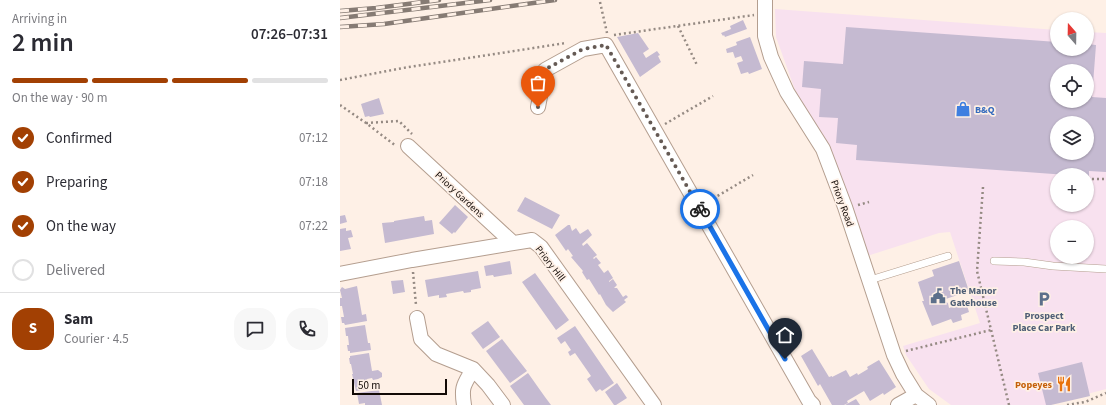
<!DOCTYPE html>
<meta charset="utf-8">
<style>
:root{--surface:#fff;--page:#f7f7f7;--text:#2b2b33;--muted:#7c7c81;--line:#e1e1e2;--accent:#a24003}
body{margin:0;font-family:"Source Sans 3",sans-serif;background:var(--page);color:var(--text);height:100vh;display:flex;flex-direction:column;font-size:15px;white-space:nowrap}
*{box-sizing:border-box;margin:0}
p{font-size:13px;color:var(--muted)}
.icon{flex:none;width:22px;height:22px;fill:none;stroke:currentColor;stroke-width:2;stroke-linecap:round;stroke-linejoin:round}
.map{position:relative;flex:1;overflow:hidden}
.details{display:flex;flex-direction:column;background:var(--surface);width:340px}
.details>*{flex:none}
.needle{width:26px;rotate:340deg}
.controls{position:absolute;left:710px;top:12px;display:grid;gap:8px}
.controls a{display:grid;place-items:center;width:44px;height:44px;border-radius:50%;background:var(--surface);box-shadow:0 1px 3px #0004;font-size:20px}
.scale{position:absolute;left:12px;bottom:10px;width:95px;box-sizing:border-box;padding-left:4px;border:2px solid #120a06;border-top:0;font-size:11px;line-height:14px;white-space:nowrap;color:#120a06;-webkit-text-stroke:3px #fef0e6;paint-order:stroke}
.pin{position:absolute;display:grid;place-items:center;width:34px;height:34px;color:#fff;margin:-41px -17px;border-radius:50% 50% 50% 0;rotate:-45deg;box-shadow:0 0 4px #0007}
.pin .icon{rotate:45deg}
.courier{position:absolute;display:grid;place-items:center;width:40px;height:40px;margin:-20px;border:3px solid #1a73e8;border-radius:50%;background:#fff;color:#222;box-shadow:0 1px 5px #0007}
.head em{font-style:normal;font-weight:600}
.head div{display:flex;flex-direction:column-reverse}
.head{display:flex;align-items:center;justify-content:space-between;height:68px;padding:0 12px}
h1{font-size:26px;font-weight:600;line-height:30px}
.bar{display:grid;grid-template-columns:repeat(4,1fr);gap:6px 4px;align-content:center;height:48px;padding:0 12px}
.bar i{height:5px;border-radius:3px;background:var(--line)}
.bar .active{background:var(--accent)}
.bar p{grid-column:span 4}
.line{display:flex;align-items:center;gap:10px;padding:0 12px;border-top:1px solid var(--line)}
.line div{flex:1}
.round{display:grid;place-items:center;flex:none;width:42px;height:42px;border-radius:16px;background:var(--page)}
ol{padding:0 12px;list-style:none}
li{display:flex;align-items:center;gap:12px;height:44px}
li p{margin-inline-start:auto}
li .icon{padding:4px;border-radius:50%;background:var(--accent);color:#fff;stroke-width:4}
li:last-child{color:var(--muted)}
li i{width:22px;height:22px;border:2px solid var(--line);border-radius:50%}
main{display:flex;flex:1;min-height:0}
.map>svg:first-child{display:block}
.commercial{fill:#f8e1ef;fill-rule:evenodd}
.building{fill:#c5bad1;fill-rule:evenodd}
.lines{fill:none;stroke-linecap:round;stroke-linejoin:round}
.lane-casing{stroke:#b49e8f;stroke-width:8}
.street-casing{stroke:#b49e8f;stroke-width:16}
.path{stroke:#958a83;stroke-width:2.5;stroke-dasharray:2 3;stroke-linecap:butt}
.lane{stroke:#fff;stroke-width:7}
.street{stroke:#fff;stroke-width:14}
.rail-casing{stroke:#867b74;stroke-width:4.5}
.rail{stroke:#fef0e6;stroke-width:3;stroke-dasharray:9;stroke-linecap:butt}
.done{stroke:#655a54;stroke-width:4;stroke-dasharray:0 7.2}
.route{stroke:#1a73e8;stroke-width:5}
.labels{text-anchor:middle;stroke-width:3.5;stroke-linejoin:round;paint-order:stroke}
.shop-label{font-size:10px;font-weight:bold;fill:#366cbe;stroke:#fef0e6;text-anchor:start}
.street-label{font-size:10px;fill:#120a06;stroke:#fef0e6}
.service-label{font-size:10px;font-weight:bold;fill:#4e5e75;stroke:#fef0e6;text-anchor:start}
.food-label{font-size:10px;font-weight:bold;fill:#c56008;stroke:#fef0e6;text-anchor:end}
</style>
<main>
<section class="details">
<div class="head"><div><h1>2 min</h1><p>Arriving in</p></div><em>07:26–07:31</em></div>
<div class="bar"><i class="active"></i><i class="active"></i><i class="active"></i><i></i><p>On the way · 90 m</p></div>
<ol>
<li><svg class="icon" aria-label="check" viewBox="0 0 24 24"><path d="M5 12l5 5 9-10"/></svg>Confirmed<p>07:12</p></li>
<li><svg class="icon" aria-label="check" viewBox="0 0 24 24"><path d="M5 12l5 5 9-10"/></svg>Preparing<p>07:18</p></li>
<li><svg class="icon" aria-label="check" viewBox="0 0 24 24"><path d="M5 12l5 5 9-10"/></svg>On the way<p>07:22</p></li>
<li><i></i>Delivered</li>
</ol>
<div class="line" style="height:72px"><b class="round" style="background:var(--accent);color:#fff">S</b><div><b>Sam</b><p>Courier · 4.5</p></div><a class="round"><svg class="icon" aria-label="chat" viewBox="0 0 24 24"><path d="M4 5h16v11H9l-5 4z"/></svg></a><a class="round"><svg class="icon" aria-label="phone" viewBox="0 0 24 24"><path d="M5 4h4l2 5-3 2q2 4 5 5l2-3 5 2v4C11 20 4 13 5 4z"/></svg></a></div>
</section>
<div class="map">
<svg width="766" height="405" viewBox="0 0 766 405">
<rect width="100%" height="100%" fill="#fef0e6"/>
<path class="commercial" d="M435,9L717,30V49H747V32L766,33V389L706,405H611L589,389L566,355L563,346L640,323L610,232L599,233L524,257L487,145L455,90L436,37ZM717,71H747V101H717ZM717,123H747V153H717ZM717,175H747V205H717ZM717,227H747V257H717Z"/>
<path class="building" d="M403,20L407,29L385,37L384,35L383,36L381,33L391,29L390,26Z
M506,27L717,42V49H747V44L756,45L752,97L766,98V172L749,171V176H747V175H727L516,160L517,145L496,143L498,118L479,117L481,89L462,87L464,61L503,64ZM717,71H747V101H717ZM717,123H747V153H717Z
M298,33L309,49L303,53L306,58L317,51L320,55L318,56L321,62L300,77L277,37Z
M410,37L422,69L409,74L408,72L401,74L397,63L403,61L401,56L395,58L393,52L387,53L386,49L397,45L396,42Z
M39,98L44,114L30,117L29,116L25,117L21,104Z
M185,197L220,215L212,229L177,211Z
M115,205L128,217L115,233L114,232L112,234L99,223Z
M5,215L7,222L0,224V216Z
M84,216L85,221L92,220L94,234L45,243L42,223L54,222V221Z
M228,225H230L232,231L236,228L240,234L248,229L252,235L242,244L243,246L247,243L257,255L253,258L254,259L256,257L261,263L258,265L264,273L268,270L273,278L269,281V282L273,279L277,285L274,288H277L283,297L286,295L288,297L284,300L286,302L273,312L266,305L260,294L259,295L249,279L247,280L242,272L243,271L231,257L233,256L228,249L226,251L215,235Z
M6,228V231L11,230L13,237L8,238L11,249L0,251V229Z
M170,261L172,274L154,277L153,275L146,276L144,266Z
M619,261L629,291L600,301L601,304L606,302L608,303L609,308L626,302L629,312L621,315L622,320L613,323L611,319L592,326L582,301H584L578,282L594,276L592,270Z
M138,271L141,288L131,290V292L124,293L123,291L106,294L107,297L99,298V295L88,297L85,280Z
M195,273L229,320L216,330L182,282Z
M63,280L65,292L53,294L51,281Z
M17,286L22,315L26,314L27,321L5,325L4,323H2L1,317H4L2,306H0V298H2L0,290L2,287L5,289Z
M148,321L160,337L143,349L131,333Z
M25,325L28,343H30L31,350L10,353V351H8L7,345H9L8,336H6L5,328Z
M235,326L274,383L262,391L260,389L256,392L247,379L251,376L235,353L230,356L228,352L231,350L225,341L221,344L217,338Z
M162,339L187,371L170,383L146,351Z
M472,349L489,377L492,376V377L506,370L510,377L517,373L518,375L528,369L527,367L539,360L556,387L544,395L543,393L530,401L524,391L507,401L508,403L504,405H492L480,384L478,386L461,356Z
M29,353L32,371L38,370L42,373V377L38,379L33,380L32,378L27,379L28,389L16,391L12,374H13L11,364H10L9,358H10V356Z
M742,362L750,396L711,405H706L698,373Z
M188,373L205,397L211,405H184L170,386Z
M277,383L287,398L276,405H274L265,392Z
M39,390L42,405H25V403L19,404L17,393Z
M516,399L520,405H505Z"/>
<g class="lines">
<g class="lane-casing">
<path id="lane" d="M654,261L684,262L713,266L766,269
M530,280L608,256"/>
</g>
<g class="street-casing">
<path id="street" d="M425,0V36L431,57L447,92L483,149L505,207L554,355L563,374L576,395L589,405
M198,107L205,70L243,49L266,45L469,401L473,405
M68,146L173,243
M0,274L72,260L192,240L201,247L314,405
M77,318L81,339L96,354L133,369L148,385L163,405
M124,405C121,386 124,385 133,369
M558,405L576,395"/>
</g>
<path class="path" d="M260,2L267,33
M338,26L357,65
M274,35L414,15
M0,80L63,68L226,43
M0,105L26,123L56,146
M26,123L59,121L72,134
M325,124L373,96
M747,179H766
M643,187L637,271L669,405
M369,201L413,175
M518,205L529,202
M73,272L76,305
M566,351L651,330
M727,405L745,402L766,393"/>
<use href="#lane" class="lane"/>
<use href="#street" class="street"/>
<g class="rail-casing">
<path id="rail" d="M0,11L36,8L99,0
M0,18L150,0
M0,27L44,24L215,0"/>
</g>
<use href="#rail" class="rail"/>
</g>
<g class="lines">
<path class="done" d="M198,107L204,70L243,49L266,45L360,209"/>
<path class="route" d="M360,209L445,359"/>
</g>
<defs>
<g id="shop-bare" transform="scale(1.2)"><path d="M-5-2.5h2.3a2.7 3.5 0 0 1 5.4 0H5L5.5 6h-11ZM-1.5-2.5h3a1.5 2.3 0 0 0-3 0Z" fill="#3f7fe0" stroke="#fef0e6" stroke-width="2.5" paint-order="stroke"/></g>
<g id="civic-bare" transform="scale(1.2)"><path d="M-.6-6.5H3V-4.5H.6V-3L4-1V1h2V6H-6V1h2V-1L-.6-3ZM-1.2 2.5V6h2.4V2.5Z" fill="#5c6f8a" stroke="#fef0e6" stroke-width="2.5" paint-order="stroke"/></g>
<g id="parking-bare" transform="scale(1.2)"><path d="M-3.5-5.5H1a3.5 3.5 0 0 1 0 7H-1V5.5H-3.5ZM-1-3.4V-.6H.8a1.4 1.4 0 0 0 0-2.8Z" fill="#5c6f8a" stroke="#fef0e6" stroke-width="2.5" paint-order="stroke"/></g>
<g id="restaurant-bare" transform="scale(1.2)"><path d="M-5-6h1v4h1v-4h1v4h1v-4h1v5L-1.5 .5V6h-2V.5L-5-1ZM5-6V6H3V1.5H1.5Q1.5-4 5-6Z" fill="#e8710a" stroke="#fef0e6" stroke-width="2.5" paint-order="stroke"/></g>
</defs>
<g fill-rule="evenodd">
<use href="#shop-bare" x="623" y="109"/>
<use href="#civic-bare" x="598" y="296"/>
<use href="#parking-bare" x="704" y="299"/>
<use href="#restaurant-bare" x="724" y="384"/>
</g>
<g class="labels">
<g class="shop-label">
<text x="635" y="113">B&amp;Q</text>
</g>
<g class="street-label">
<text transform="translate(120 194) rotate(43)" y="4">Priory Gardens</text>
<text transform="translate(503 203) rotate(70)" y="4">Priory Road</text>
<text transform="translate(211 263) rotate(52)" y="4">Priory Hill</text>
</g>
<g class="service-label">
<text x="610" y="294">The Manor<tspan x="610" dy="12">Gatehouse</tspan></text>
<text x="704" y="319" text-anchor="middle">Prospect<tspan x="704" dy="12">Place Car Park</tspan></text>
</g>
<g class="food-label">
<text x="712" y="388">Popeyes</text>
</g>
</g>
</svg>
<div class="controls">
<a><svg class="needle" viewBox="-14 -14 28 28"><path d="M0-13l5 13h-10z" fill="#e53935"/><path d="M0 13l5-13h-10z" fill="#7c7c81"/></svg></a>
<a><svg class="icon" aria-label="locate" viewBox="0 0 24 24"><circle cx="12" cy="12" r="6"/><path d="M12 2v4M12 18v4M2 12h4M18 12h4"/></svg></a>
<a><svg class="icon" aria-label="layers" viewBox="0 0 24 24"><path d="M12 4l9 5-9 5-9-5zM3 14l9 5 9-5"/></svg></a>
<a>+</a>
<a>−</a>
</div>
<div class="scale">50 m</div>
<div class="pin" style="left:198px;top:107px;background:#ea580c"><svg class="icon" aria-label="bag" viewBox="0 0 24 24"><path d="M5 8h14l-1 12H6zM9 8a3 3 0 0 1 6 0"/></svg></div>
<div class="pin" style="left:445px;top:359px;background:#1f2937"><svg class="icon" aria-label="home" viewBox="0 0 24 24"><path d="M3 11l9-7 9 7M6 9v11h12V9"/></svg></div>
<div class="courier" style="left:360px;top:209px"><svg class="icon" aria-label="bike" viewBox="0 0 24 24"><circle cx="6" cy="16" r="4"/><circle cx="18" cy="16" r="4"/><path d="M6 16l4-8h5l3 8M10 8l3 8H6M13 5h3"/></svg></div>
</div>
</main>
